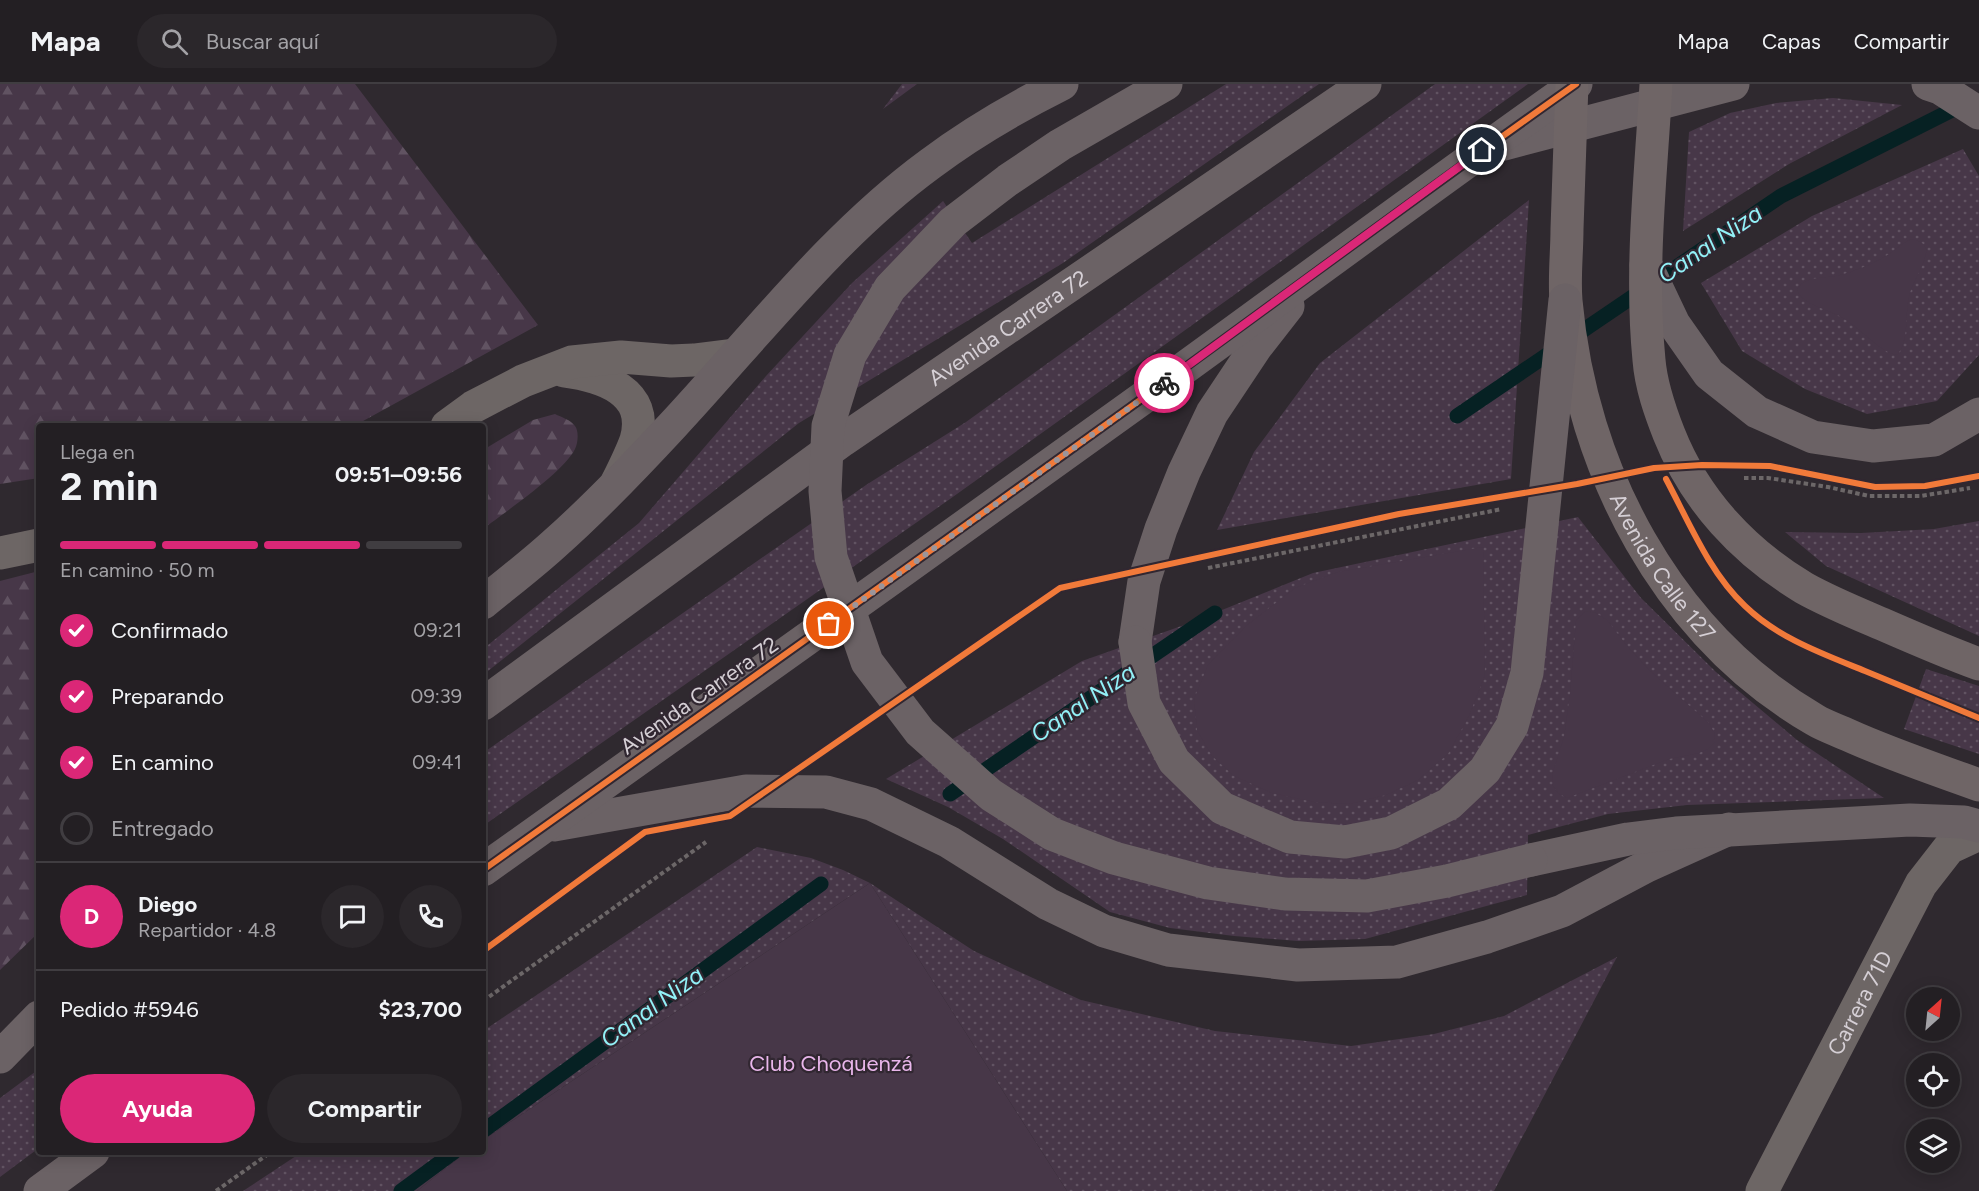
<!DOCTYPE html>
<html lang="es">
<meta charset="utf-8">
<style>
:root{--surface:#231f23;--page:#2b272b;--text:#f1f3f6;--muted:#a3a2a6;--line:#403d41;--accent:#db2777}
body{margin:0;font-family:Figtree,sans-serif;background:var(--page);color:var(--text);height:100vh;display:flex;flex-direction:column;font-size:22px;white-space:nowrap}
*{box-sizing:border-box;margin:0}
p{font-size:20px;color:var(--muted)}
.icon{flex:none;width:33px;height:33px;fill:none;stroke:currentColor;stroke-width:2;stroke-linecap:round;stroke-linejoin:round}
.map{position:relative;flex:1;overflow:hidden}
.details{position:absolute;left:36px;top:339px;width:450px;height:732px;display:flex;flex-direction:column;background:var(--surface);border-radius:6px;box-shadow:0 3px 15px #0003,0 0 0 2px var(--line)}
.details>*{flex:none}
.needle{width:39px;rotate:27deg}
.buttons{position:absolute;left:1906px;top:903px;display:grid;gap:12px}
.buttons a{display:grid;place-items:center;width:54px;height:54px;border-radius:50%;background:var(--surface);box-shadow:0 3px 15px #0003,0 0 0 2px var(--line);font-size:30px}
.pin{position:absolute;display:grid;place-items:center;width:51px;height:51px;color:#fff;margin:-26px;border:3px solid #fff;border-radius:50%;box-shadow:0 2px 6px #0007}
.courier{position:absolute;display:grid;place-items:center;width:60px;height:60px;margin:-30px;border:4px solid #db2777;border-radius:50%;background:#fff;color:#222;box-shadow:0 2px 8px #0007}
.overview em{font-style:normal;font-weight:700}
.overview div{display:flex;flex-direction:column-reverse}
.overview{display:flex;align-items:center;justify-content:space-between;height:102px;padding:0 24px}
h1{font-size:39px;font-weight:700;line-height:45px}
.bar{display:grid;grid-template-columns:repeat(4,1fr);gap:9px 6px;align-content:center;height:72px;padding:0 24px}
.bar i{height:8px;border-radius:4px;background:var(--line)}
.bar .active{background:var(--accent)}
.bar p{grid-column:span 4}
.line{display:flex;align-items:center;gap:15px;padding:0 24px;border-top:2px solid var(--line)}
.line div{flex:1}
.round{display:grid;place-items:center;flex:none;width:63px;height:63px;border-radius:32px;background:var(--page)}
ol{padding:0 24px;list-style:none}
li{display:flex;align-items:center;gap:18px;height:66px}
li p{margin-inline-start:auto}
li .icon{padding:6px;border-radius:50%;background:var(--accent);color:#fff;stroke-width:4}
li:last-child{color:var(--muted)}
li i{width:33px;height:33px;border:3px solid var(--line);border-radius:50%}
.button{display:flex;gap:12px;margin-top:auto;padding:12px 24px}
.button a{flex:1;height:69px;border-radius:36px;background:var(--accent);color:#fff;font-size:24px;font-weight:700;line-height:69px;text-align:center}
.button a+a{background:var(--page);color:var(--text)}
header{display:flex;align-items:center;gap:36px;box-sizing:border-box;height:84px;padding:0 30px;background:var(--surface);border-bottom:2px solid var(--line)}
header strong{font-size:28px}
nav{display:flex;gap:33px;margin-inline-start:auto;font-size:21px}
.search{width:420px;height:54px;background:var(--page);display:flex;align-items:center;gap:15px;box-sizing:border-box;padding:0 21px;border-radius:33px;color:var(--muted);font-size:22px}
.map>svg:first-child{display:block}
.grass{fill:url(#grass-dots)}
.forest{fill:url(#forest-firs)}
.green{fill:#473748}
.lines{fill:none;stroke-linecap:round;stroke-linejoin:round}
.stream{stroke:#062123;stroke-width:15}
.path{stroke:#6c6768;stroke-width:4;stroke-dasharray:4.5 3;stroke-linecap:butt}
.street{stroke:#6d6665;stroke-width:33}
.highway{stroke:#6b6265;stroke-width:33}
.primary-bridge{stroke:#6f6566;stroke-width:33}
.highway-bridge{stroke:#6b6265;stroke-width:33}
.cycleway-casing{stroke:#312731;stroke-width:10}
.cycleway{stroke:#f17a3a;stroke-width:6}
.done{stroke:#9b959b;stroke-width:6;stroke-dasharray:0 10.8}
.route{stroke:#db2777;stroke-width:8}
.labels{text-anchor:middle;stroke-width:4.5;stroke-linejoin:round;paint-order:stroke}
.street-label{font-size:22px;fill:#d5cfd5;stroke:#312731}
.park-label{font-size:22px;fill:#e9b6eb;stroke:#312731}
.water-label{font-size:24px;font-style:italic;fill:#92f1f7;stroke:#312731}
</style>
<header>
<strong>Mapa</strong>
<div class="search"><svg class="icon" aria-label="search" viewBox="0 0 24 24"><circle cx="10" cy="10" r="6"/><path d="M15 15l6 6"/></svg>Buscar aquí</div>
<nav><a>Mapa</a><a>Capas</a><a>Compartir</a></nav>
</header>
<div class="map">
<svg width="1979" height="1107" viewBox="0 0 1979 1107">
<defs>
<pattern id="grass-dots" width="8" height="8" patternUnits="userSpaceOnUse" patternTransform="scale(1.5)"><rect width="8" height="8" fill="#473748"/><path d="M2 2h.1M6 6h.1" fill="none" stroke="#615362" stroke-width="1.8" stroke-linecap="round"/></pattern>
<pattern id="forest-firs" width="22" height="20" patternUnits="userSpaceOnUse" patternTransform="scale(1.5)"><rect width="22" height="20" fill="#473748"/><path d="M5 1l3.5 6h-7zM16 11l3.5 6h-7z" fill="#615362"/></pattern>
</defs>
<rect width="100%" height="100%" fill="#2f292f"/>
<path class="grass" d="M902,0H917L883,25Z
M1226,0H1319L1063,179L799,339L483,591V565L639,439L766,292L852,199L943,117L972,159Z
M1435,0H1528L950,415L483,742V669L866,401L966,338Z
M1833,14L1902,21L1789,80L1683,147L1689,48L1730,29L1776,19Z
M1963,65L1979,92V271L1937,317L1867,330L1805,305L1742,267L1701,199L1812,132Z
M1529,116L1511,395L1217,446L1254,368L1320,279Z
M1578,433L1641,514L1716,588L1797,656L1884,714L1687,721L1608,730L1528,751L1527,811L1365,855L1298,857L1234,852L1170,844L1110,828L1003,755L948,723L886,695L1082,577L1190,539L1313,489Z
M1979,437V552L1826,482L1785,448L1861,449L1934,445Z
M1926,585L1979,602V670L1904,645Z
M757,763L811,774L843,786L870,799L974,867L1081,916L1215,947L1351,962L1434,950L1504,932L1617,873L1494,1107H1067L870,799L483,1056V947Z
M39,985V1064L0,1093V1014Z
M302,1068H466L417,1107H243Z"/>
<path class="forest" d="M0,0H355L538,241L354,342H39V394L0,400Z
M555,330C561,333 571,336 575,342C579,347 578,359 575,365C564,388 505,428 483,445V366L533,336Z
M39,487V848L0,886V497Z"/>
<path class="green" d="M1912,155C1918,157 1924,158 1926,165C1928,174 1913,198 1910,209C1904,228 1910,258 1897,271C1881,269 1860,244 1843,234C1830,226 1801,220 1797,206C1804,191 1825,195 1840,191C1855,187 1870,181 1884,173C1894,168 1901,159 1912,155Z
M1483,463L1485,591L1469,632L1448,670L1418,696L1386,711L1349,720L1314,718L1272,709L1234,692L1212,672L1197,646L1194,615L1208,581L1246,542L1295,504L1338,488Z
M1585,527L1596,529L1607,536L1628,563L1650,587L1709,639L1714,648L1715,658L1708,665L1699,669L1669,675L1567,714L1558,709L1553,702L1552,691L1564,653L1570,610L1576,537Z
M870,799L1067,1107H417L466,1068H483V1056Z"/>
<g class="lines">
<path class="stream" d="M1457,332L1781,112L1966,19
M950,710L1215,529
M483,1047L821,800
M401,1107L454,1068"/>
<path class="path" d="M1744,394H1768L1828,403L1869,412H1921L1970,404
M1208,484L1502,425
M483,917L706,758
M216,1107L271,1068"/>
<g class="street">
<path d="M564,287C602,292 650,307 636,356C631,370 624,384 617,398"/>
<path d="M447,342L473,323L523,297L572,278L621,273L671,277L694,276L734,271"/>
<path d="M0,469L39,461"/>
<path id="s1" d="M1762,1107L1921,800L1949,764L1979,750"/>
</g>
<g class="highway">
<path d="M1928,0L1940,4L1979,29"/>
<path d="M1504,60L1733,0"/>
<path d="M1646,181L1674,240L1709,290L1757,328L1813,353L1873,362L1934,356L1979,330"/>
<path d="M483,519C506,500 531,481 553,461C595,424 634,383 672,342C754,254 833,151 930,80C971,49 1016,23 1062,0"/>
<path d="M1135,558L1144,497L1161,445L1184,388L1212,329L1256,263L1288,222"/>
<path id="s2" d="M483,620L843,356L1365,0"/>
<path d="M554,741L746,707L826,708L871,720L949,758L1048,820L1104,847L1168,866L1298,881L1397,878L1487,853L1562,827L1647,782L1729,745"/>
<path d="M1531,776L1628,755L1676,749L1910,736L1964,738L1979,742"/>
<path d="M483,786C707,626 931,467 1154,306C1295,204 1434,100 1576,0"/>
<path d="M0,973L39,933"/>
<path d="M40,1107L93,1068"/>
</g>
<g class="primary-bridge">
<path id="s3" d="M1572,0C1570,48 1569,96 1567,145C1567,168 1564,194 1566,217C1581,385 1667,550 1815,636C1825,642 1837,646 1848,651C1890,670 1935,685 1979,701"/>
<path d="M1656,0C1651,91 1640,185 1649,276C1651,302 1660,327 1669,350C1695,416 1744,468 1804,504C1829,518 1856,529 1882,540C1914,554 1946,568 1979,580"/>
</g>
<path class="highway-bridge" d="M1166,0L1060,61L1008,96L953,138L890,204L850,271L828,342L825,407L831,473L867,578L920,648L991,711L1052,750L1114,774L1208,799L1285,810L1367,812L1447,797L1531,776
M1135,558L1144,619L1174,677L1222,724L1290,753L1345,758L1391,749L1449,720L1485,686L1512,642L1527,589L1565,216"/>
<g class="cycleway-casing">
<path id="cycleway" d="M1666,395C1689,438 1709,488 1745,522C1778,554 1823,570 1865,587C1903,603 1941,618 1979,634
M483,786C707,626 931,467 1154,306C1295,204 1434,100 1576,0
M483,867L645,748L730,732L1060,504L1399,430L1577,400L1654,384L1702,381L1770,382L1875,403L1925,402L1979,392"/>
</g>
<use href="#cycleway" class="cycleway"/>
</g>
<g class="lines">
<path class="done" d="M829,540L1164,299"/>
<path class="route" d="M1164,299L1482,66"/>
</g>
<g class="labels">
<g class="street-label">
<text dy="8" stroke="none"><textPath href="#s2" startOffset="646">Avenida Carrera 72</textPath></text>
<text dy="8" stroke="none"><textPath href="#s3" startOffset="504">Avenida Calle 127</textPath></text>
<text transform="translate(699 611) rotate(-35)" y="8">Avenida Carrera 72</text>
<text dy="8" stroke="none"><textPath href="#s1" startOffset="212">Carrera 71D</textPath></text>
</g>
<g class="park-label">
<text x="831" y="987">Club Choquenzá</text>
</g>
<g class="water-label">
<text transform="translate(1710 160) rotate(-34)" y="8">Canal Niza</text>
<text transform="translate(1083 619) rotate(-34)" y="8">Canal Niza</text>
<text transform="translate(652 923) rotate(-36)" y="8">Canal Niza</text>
</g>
</g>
</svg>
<div class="buttons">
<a><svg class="needle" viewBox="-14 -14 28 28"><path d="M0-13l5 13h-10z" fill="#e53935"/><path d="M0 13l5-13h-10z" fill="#a3a2a6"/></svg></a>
<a><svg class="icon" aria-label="locate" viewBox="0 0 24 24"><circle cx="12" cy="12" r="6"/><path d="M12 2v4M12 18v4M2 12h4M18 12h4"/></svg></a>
<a><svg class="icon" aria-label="layers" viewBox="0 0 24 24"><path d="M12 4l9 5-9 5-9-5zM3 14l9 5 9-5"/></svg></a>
</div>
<div class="pin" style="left:829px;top:540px;background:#ea580c"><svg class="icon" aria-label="bag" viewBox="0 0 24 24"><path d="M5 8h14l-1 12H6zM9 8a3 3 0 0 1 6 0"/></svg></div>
<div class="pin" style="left:1482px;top:66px;background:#1f2937"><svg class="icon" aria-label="home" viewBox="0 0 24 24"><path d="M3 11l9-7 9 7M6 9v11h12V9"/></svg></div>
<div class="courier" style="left:1164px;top:299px"><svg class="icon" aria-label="bike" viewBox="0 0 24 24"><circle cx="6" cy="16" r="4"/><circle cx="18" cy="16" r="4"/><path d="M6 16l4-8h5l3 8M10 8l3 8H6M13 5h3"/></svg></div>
<section class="details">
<div class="overview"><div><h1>2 min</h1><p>Llega en</p></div><em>09:51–09:56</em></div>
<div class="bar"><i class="active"></i><i class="active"></i><i class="active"></i><i></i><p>En camino · 50 m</p></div>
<ol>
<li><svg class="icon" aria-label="check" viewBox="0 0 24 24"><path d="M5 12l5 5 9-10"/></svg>Confirmado<p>09:21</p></li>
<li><svg class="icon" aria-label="check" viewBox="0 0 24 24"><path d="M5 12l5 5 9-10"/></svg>Preparando<p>09:39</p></li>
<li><svg class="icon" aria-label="check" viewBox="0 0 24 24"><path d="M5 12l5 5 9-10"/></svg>En camino<p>09:41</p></li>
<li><i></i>Entregado</li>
</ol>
<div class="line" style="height:108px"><b class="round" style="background:var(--accent);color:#fff">D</b><div><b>Diego</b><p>Repartidor · 4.8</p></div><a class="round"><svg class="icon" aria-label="chat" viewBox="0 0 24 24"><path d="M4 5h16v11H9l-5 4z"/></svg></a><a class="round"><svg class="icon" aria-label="phone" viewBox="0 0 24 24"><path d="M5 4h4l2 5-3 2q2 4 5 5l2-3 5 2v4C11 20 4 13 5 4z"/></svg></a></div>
<div class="line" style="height:78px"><div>Pedido #5946</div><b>$23,700</b></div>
<div class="button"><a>Ayuda</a><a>Compartir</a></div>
</section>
</div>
